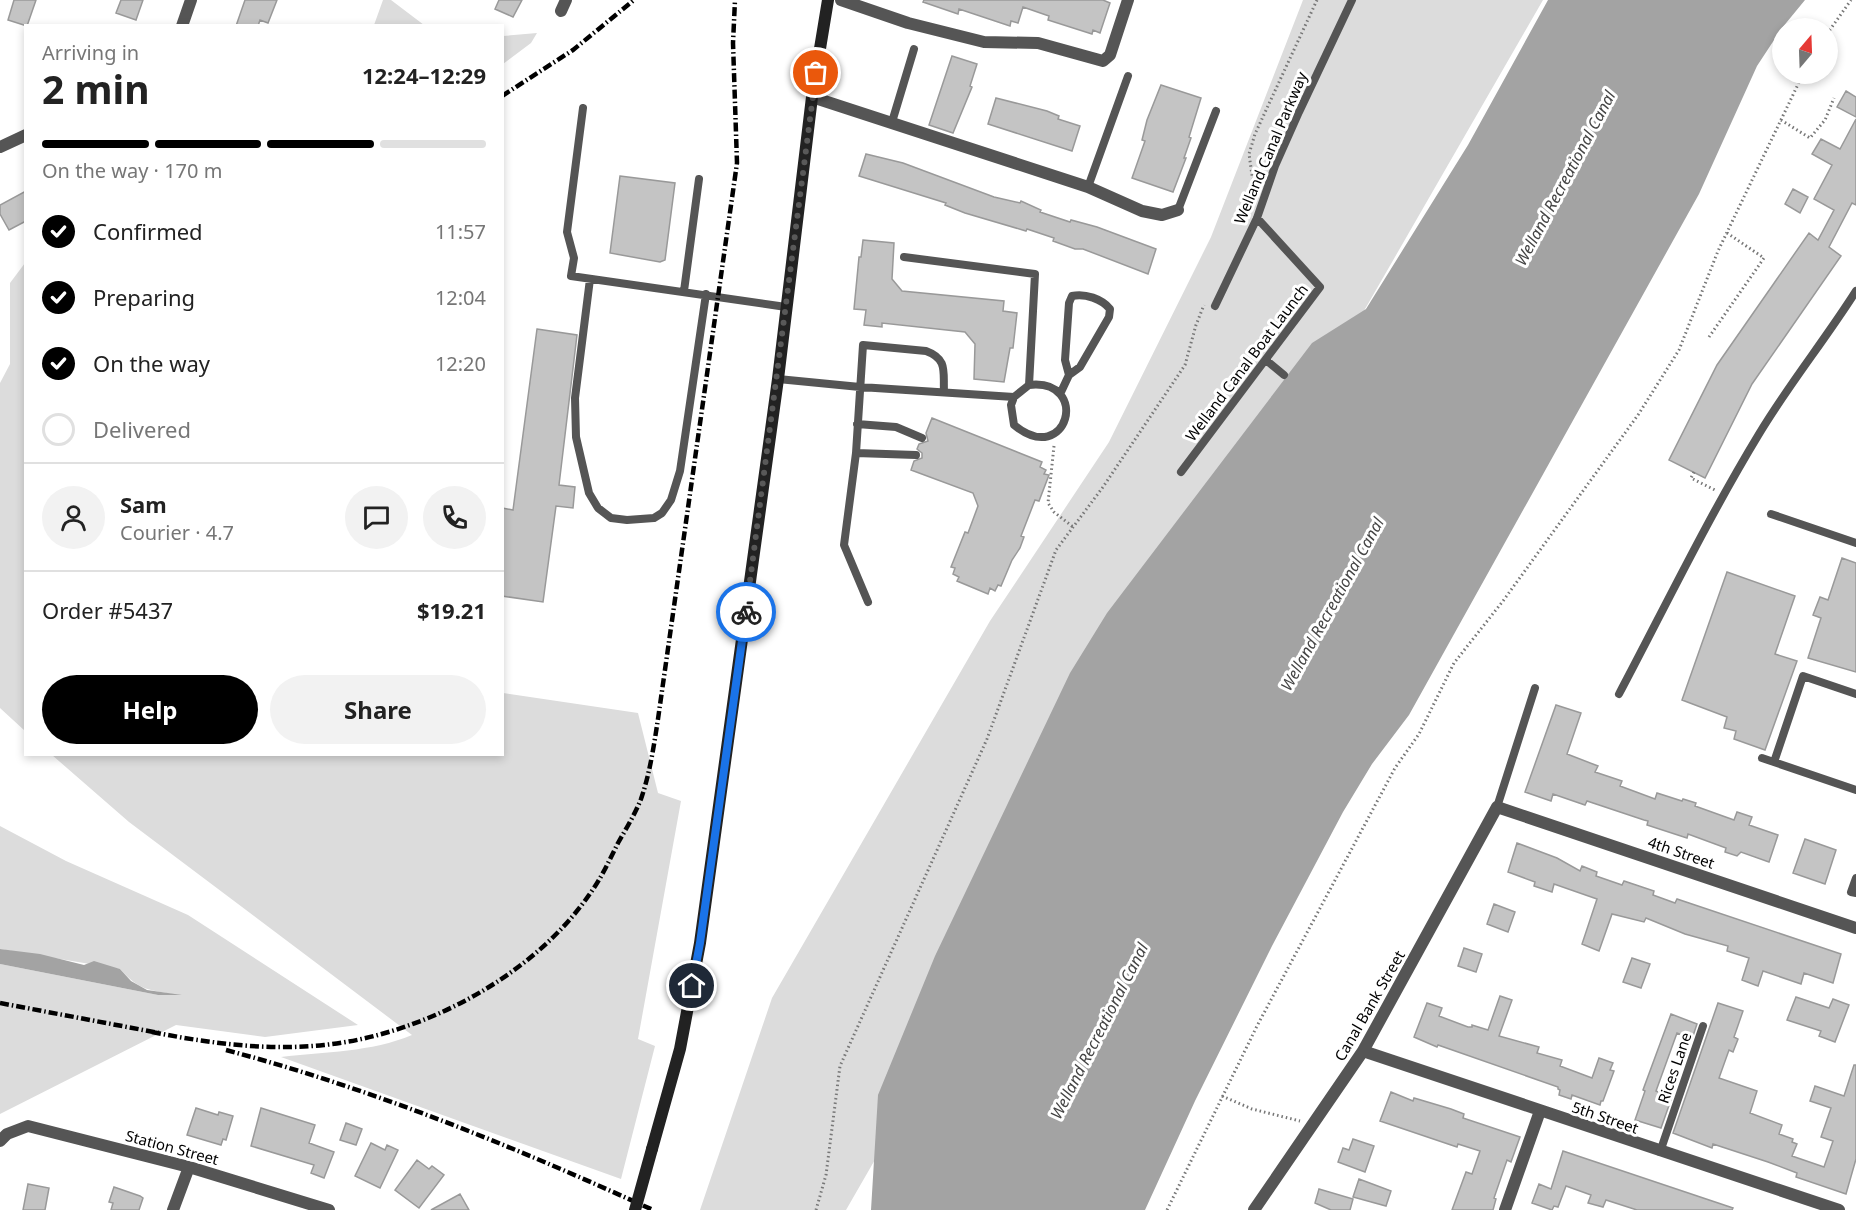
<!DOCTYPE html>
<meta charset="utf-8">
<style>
:root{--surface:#fff;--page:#f2f2f2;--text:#222;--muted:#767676;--line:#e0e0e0;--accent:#000}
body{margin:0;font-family:"Noto Sans",sans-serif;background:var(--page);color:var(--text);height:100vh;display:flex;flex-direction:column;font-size:22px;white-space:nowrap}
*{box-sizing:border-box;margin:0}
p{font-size:20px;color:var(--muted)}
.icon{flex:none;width:33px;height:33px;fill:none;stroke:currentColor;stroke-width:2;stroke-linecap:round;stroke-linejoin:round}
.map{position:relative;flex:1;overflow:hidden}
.side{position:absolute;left:24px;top:24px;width:480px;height:732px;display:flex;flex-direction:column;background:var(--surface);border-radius:0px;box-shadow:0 3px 9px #0003}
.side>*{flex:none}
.needle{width:39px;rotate:19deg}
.controls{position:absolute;left:1772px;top:18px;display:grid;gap:12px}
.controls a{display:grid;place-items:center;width:66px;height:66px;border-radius:50%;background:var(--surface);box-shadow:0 3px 9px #0003;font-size:30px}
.pin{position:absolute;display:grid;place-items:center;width:51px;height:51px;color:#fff;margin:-26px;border:3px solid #fff;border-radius:50%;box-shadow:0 2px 6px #0007}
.courier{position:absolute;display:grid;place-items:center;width:60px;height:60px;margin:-30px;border:4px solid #1a73e8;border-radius:50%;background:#fff;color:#222;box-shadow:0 2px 8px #0007}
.overview em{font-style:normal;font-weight:700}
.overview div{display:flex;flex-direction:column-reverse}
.overview{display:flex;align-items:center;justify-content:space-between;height:102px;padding:0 18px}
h1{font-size:39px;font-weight:700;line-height:45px}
.bar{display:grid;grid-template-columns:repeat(4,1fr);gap:9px 6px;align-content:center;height:72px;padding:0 18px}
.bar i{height:8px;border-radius:4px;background:var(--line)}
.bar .current{background:var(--accent)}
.bar p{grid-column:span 4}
.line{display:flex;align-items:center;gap:15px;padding:0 18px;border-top:2px solid var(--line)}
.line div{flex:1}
.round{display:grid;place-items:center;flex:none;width:63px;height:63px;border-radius:32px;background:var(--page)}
ol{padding:0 18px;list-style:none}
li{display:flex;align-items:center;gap:18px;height:66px}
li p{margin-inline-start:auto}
li .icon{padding:6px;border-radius:50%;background:var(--accent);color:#fff;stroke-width:4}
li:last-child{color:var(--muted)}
li i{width:33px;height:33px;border:3px solid var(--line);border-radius:50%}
.primary-button{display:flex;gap:12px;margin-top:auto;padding:12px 18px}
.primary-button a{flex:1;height:69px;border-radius:36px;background:var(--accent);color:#fff;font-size:24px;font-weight:700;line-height:69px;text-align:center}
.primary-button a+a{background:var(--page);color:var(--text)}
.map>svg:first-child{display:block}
.green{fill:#dcdcdc}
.water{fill:#a3a3a3}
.building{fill:#c4c4c4;stroke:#999;stroke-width:1.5}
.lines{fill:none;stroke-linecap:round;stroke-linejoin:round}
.path{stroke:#777;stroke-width:3;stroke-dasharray:1.5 3;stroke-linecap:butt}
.service{stroke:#555;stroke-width:8}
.minor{stroke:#555;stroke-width:12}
.secondary{stroke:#222;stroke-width:12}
.rail{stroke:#000;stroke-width:4.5;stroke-dasharray:9 3 1.5 3;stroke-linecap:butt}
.secondary-bridge{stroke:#222;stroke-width:12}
.done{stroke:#595959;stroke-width:6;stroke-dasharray:0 10.8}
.route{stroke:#1a73e8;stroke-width:8}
.labels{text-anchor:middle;stroke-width:6;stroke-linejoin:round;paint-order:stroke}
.street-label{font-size:15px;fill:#000;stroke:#fff}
.water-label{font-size:16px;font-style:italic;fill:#444;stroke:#fff}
</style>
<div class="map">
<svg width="1856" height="1210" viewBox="0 0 1856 1210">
<rect width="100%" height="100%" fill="#fff"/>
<path class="green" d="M383,0H391L424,25H374Z
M1303,0H1543L846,1210H700L772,998L990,621L1109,442L1211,237Z
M537,33L531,43L503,64V36Z
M25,263V731L0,708V383L10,364V283Z
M503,693L638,713L658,793L681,801L638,1039L655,1046L621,1179L281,1057C324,1052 372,1052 412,1035L129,822L52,755L502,754Z
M0,826L66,861L188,915L358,1025L265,1037L176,1025L0,1114V964L158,995H176C149,989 141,992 120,969L0,949Z"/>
<path class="water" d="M1548,0H1805L1782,28L1757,66L1699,194L1409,715L1372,764L1343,812L1272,946L1195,1101L1145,1210H871L878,1095L935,956L1070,673L1107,613L1312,343L1366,309L1468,145Z
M0,949L40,954L84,965L94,961L120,969L131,981L147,990L182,995H158L0,964Z"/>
<path class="building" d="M14,0H36L27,26L8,20Z
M121,0H143L136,20L116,13Z
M245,0H277L268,23L260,20L258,26H236Z
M499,0H522L513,17L495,9Z
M924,0H1103L1110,3L1100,33L1093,30L1092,34L1048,20L1049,16L1023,7L1018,23L1011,21L1010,26L959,9L958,14L923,2Z
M952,56L977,64L970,86L972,87L953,133L929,125Z
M1161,85L1201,98L1189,137L1191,138L1184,158H1186L1173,192L1132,178L1145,141L1142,140L1147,120Z
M1846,91L1856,97V117L1837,107Z
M996,98L1047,111L1059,116L1058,119L1080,126L1072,151L988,124Z
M1856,119V205L1852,203L1829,247L1841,256L1752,384L1705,478L1669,460L1717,365L1809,233L1818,240L1834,210L1814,199L1832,165L1812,154L1821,139L1840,149Z
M866,154L903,163L994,197L1020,203L1021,201L1041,210L1040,212L1070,222L1071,220L1097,227L1156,249L1148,274L1083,249H1075L1053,241L1054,238L1027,229L1026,231L965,213L945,205L946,203L859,176Z
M620,176L675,183L665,260L660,262L610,253Z
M1793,189L1808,197L1800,213L1785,204Z
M26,191V221L9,230L0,214V205Z
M863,240L894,243L892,279L902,291L1004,301L1003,311L1017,313L1013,348H1010L1004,382L974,379L975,344L965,332L882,323V327L864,325L866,310L854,309L859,257H861Z
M537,329L577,335L559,485L575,487L573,508L556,506L543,602L502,596V508L513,510Z
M932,418L1042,462L1040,467L1046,470L1044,474L1049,475L1039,501L1035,500L1021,536L1024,537L1020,548L1012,560L1001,586L998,585L995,591L990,588L988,594L957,581L959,577L953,574L955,568L951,567L965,532L968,533L978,506L973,493L911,470L914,461L922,458V453L917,449L919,444L928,441L926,433Z
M1842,558L1856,563V672L1808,658L1821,618L1813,615L1820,597L1828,600Z
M1727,572L1795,596L1775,654L1797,661L1765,750L1734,739L1736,731L1724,728L1727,717L1682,700Z
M1556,705L1581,713L1567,754L1598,766L1595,772L1622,781L1620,786L1655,799L1657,793L1682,801L1683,799L1696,803L1695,806L1734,820L1737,812L1752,817L1749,825L1778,835L1769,862L1741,852L1737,856L1725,852L1726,848L1688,834L1687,838L1647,825L1648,821L1644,820L1587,801L1585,805L1553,794L1551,801L1525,792Z
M1805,839L1836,850L1825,884L1793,873Z
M1517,843L1557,858L1580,871L1582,866L1597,872L1596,876L1622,885L1624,881L1654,891L1653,895L1675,903L1677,899L1841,954L1833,983L1804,973L1801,984L1763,971L1758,986L1742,980L1749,958L1727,951L1728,946L1685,934L1646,918L1644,922L1612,914L1599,951L1582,944L1597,899L1554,884L1552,892L1534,886L1535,882L1508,872Z
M1494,904L1515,912L1508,932L1487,924Z
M1464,948L1482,954L1476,972L1458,966Z
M1632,958L1650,964L1641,988L1623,982Z
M1500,996L1512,1000L1499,1036L1539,1047L1537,1053L1562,1060L1560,1066L1592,1078L1599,1058L1613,1063L1610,1070L1614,1071L1603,1101H1601L1600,1105L1572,1095L1571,1099L1559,1095L1560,1090L1558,1089V1087L1438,1045L1437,1047L1414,1037L1427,1003L1442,1008L1439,1016L1468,1027H1472V1025L1488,1030Z
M1796,997L1829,1008L1833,999L1849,1005L1835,1042L1819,1036L1821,1031L1787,1020Z
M1718,1003L1743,1011L1734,1037L1738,1039L1733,1052L1729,1050L1719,1078L1757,1091L1750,1113L1782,1125L1779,1134L1793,1139L1792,1142L1797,1144L1792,1156L1824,1167L1833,1141L1821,1137L1831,1108L1810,1101L1815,1086L1844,1096L1854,1065H1856V1159L1846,1194L1796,1177L1797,1173L1768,1162L1713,1144L1712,1148L1673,1133Z
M1671,1014L1697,1024L1692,1039L1677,1033L1656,1091L1672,1097L1661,1128L1635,1120L1645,1091L1643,1090Z
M1391,1092L1413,1101L1414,1098L1451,1109L1464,1114L1463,1118L1520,1137L1511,1162L1507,1160L1494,1198L1496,1199L1493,1210H1452L1466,1172L1472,1174L1480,1151L1458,1144L1457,1147L1380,1121Z
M196,1108L218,1115L219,1112L233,1116L226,1140L223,1139L221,1145L187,1135Z
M261,1108L315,1125L309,1143L334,1152L324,1178L311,1173L314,1165L251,1146Z
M346,1123L362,1129L356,1145L340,1140Z
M1353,1139L1374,1146L1365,1172L1338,1162L1343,1148L1349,1150Z
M371,1143L385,1150L387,1145L398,1150L380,1188L355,1176Z
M1563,1151L1733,1208L1732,1210H1637L1606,1200L1603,1207L1588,1203L1591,1195L1566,1186L1558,1207L1554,1206L1552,1210L1532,1203L1539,1184L1551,1189Z
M417,1160L429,1169L432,1166L444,1175L419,1208L395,1190Z
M1359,1179L1391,1191L1386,1206L1353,1197Z
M28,1184L49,1188L45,1210H23Z
M114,1187L140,1196L143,1198L139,1210H111L113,1203L109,1202Z
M1319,1189L1353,1199L1350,1210H1331L1315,1203Z
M460,1194L469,1210H431Z"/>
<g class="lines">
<path class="path" d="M1827,34L1851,0
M1781,120L1810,138L1825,120L1834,98
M1254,189L1249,154L1255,134L1317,0
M1709,337L1764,258L1727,233
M1054,446L1048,503L1054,512L1073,527
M1694,472L1691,478L1715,490
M1222,1096L1252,1109L1300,1121
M816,1210L826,1175L840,1066L987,739L1056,550L1103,487L1185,365L1196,325L1204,305
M1167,1210L1257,1026L1395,768L1419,734L1454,663L1503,601L1638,415L1679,350L1718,251L1803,74"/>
<path class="service" d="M583,108L567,232L574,258L571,276L786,307
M892,122L914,49
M1088,187L1128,76
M1178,210L1216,111
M590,279L575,398L576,437L589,493L598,508L611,518L627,520L654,518L662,513L671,500L680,471L706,294
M684,291L699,179
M1215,306L1257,218L1275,166L1299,112L1352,0
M1266,360L1284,375
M778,379L860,387L1014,397L1029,385L1035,274L904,257
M1061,392L1069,375L1080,367L1109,317L1110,309C1102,299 1085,293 1072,296L1069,303L1065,360L1069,375
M1014,397L1011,405L1014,425C1068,469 1091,378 1029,385
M857,424L896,427L922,438
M856,453L916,455
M1181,472L1320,287L1257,218
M1771,514L1856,543
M868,602L844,545L856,453L863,345L926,351C948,359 943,372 944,392
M1619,694C1665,607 1708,518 1759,434C1789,384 1825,340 1856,291
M1762,758L1856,790
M1774,762L1803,676L1856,694
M1497,807L1535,688
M1856,878L1851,892L1856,893
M1660,1152L1703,1026"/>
<path class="minor" d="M841,0L908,23L984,42L1038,43L1103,61L1110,55L1128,0
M561,11L566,0
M182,26L191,0
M812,97L1088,187L1142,211L1162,215L1178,210
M0,147L26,135
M1363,1051L1839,1210
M0,1141L7,1134L28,1126L189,1167L329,1210
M173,1210L189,1167
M1254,1210L1363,1051L1497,807L1856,928
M1505,1210L1540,1111"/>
<path class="secondary" d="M652,1149L680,1049L700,943L778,379L812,97L828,0"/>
<path class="rail" d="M502,96L573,50L634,0
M0,1003L159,1033
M152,1032C208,1043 266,1051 324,1045C422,1035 532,977 589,895C601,879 609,861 618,843C626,829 635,814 641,799C650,773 654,745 658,719L737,163L733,43L735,0
M226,1050C373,1089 515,1147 653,1210"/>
<path class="secondary-bridge" d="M635,1210L652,1149"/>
</g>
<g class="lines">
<path class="done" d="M746,612L816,73"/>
<path class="route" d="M692,986L700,943L746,612"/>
</g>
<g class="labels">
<g class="street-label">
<text transform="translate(1271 148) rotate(-67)" y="5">Welland Canal Parkway</text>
<text transform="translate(1247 363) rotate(-53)" y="5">Welland Canal Boat Launch</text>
<text transform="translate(1681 853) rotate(19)" y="5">4th Street</text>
<text transform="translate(1370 1006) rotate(-60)" y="5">Canal Bank Street</text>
<text transform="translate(1675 1068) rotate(-71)" y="5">Rices Lane</text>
<text transform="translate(1605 1118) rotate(19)" y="5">5th Street</text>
<text transform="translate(172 1148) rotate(15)" y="5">Station Street</text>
</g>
<g class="water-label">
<text transform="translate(1565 178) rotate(-62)" y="6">Welland Recreational Canal</text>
<text transform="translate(1332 604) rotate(-61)" y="6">Welland Recreational Canal</text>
<text transform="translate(1099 1031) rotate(-63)" y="6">Welland Recreational Canal</text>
</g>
</g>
</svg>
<div class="controls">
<a><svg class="needle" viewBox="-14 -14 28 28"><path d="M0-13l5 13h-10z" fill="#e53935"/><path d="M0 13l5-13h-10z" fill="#767676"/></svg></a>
</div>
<div class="pin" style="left:816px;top:73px;background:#ea580c"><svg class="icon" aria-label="bag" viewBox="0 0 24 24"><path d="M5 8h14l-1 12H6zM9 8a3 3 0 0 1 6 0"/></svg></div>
<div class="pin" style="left:692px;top:986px;background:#1f2937"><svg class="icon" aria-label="home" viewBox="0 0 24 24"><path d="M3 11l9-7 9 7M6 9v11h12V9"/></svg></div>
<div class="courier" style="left:746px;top:612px"><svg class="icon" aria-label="bike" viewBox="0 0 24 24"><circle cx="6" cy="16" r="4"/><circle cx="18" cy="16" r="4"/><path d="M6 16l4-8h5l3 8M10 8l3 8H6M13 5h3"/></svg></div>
<section class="side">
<div class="overview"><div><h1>2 min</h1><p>Arriving in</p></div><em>12:24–12:29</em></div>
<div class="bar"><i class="current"></i><i class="current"></i><i class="current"></i><i></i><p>On the way · 170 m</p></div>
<ol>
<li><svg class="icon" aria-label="check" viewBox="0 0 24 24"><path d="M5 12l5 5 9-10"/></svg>Confirmed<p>11:57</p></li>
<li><svg class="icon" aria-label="check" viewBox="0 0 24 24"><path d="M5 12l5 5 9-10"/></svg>Preparing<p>12:04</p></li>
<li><svg class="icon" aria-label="check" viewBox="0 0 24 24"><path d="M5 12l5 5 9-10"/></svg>On the way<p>12:20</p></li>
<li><i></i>Delivered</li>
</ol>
<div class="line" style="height:108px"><a class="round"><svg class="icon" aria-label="person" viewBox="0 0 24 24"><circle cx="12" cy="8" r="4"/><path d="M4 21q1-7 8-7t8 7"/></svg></a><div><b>Sam</b><p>Courier · 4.7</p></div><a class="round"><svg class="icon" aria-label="chat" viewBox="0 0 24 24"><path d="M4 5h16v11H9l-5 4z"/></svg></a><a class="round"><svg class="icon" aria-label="phone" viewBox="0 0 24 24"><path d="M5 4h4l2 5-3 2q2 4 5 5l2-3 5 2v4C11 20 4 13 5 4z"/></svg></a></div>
<div class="line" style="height:78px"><div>Order #5437</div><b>$19.21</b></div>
<div class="primary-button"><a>Help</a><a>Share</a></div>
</section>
</div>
